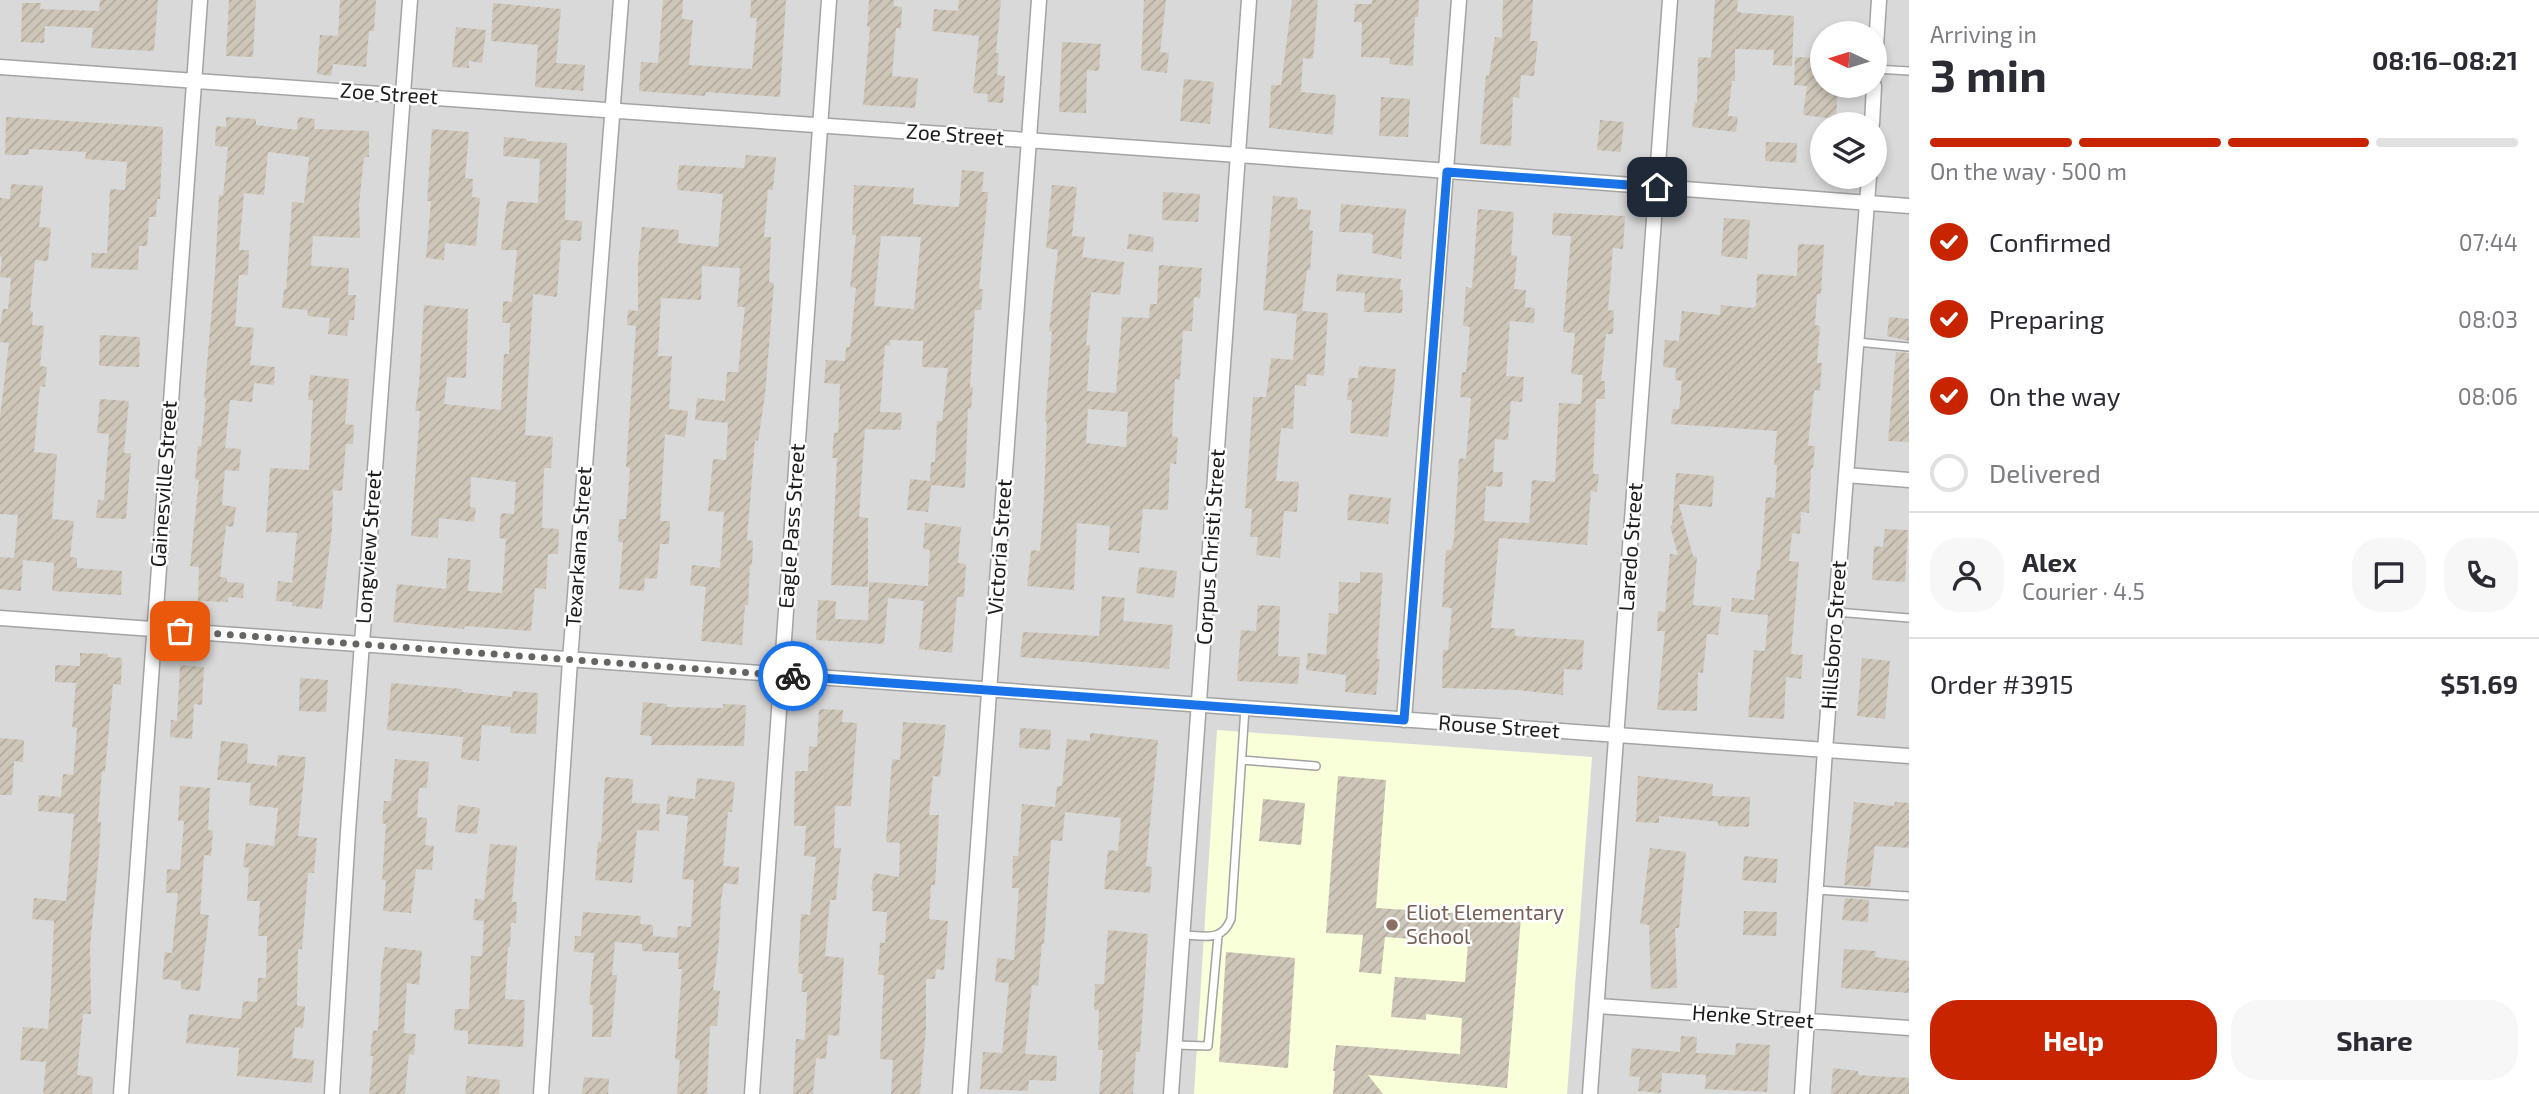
<!DOCTYPE html>
<meta charset="utf-8">
<style>
:root{--surface:#fff;--page:#f7f7f7;--text:#2b2b33;--muted:#7c7c81;--line:#e1e1e2;--accent:#c82400}
body{margin:0;font-family:"Exo 2",sans-serif;background:var(--page);color:var(--text);height:100vh;display:flex;flex-direction:column;font-size:26px;white-space:nowrap}
*{box-sizing:border-box;margin:0}
p{font-size:23px;color:var(--muted)}
.icon{flex:none;width:38px;height:38px;fill:none;stroke:currentColor;stroke-width:2;stroke-linecap:round;stroke-linejoin:round}
.map{position:relative;flex:1;overflow:hidden}
.panel{display:flex;flex-direction:column;background:var(--surface);width:630px}
.panel>*{flex:none}
.needle{width:46px;rotate:274deg}
.buttons{position:absolute;left:1810px;top:21px;display:grid;gap:14px}
.buttons a{display:grid;place-items:center;width:77px;height:77px;border-radius:50%;background:var(--surface);box-shadow:0 4px 10px #0003;font-size:35px}
.pin{position:absolute;display:grid;place-items:center;width:60px;height:60px;color:#fff;margin:-30px;border-radius:14px;box-shadow:0 4px 10px #0006}
.courier{position:absolute;display:grid;place-items:center;width:70px;height:70px;margin:-35px;border:5px solid #1a73e8;border-radius:50%;background:#fff;color:#222;box-shadow:0 2px 9px #0007}
.overview em{font-style:normal;font-weight:700}
.overview div{display:flex;flex-direction:column-reverse}
.overview{display:flex;align-items:center;justify-content:space-between;height:119px;padding:0 21px}
h1{font-size:46px;font-weight:700;line-height:52px}
.bar{display:grid;grid-template-columns:repeat(4,1fr);gap:10px 7px;align-content:center;height:84px;padding:0 21px}
.bar i{height:9px;border-radius:5px;background:var(--line)}
.bar .current{background:var(--accent)}
.bar p{grid-column:span 4}
.line{display:flex;align-items:center;gap:18px;padding:0 21px;border-top:2px solid var(--line)}
.line div{flex:1}
.round{display:grid;place-items:center;flex:none;width:74px;height:74px;border-radius:28px;background:var(--page)}
ol{padding:0 21px;list-style:none}
li{display:flex;align-items:center;gap:21px;height:77px}
li p{margin-inline-start:auto}
li .icon{padding:7px;border-radius:50%;background:var(--accent);color:#fff;stroke-width:4}
li:last-child{color:var(--muted)}
li i{width:38px;height:38px;border:4px solid var(--line);border-radius:50%}
.button{display:flex;gap:14px;margin-top:auto;padding:14px 21px}
.button a{flex:1;height:80px;border-radius:28px;background:var(--accent);color:#fff;font-size:28px;font-weight:700;line-height:80px;text-align:center}
.button a+a{background:var(--page);color:var(--text)}
main{display:flex;flex:1;min-height:0}
.map>svg:first-child{display:block}
.residential{fill:#dad9d9;fill-rule:evenodd}
.education{fill:#f8ffd9}
.building{fill:url(#building-hatch);fill-rule:evenodd}
.lines{fill:none;stroke-linecap:round;stroke-linejoin:round}
.lane-casing{stroke:#a3a3a3;stroke-width:10}
.street-casing{stroke:#a3a3a3;stroke-width:17}
.lane{stroke:#fff;stroke-width:7}
.street{stroke:#fff;stroke-width:14}
.done{stroke:#666561;stroke-width:7;stroke-dasharray:0 12.6}
.route{stroke:#1a73e8;stroke-width:9}
.education-dot{fill:#8d6e63;stroke:#fff;stroke-width:2.5}
.labels{text-anchor:middle;stroke-width:5;stroke-linejoin:round;paint-order:stroke}
.street-label{font-size:21px;fill:#1c1c1c;stroke:#fff}
.education-label{font-size:21px;fill:#785e54;stroke:#fff;text-anchor:start}
</style>
<main>
<div class="map">
<svg width="1909" height="1094" viewBox="0 0 1909 1094">
<defs>
<pattern id="building-hatch" width="6" height="6" patternUnits="userSpaceOnUse" patternTransform="scale(1.75)"><rect width="6" height="6" fill="#cec6b9"/><path d="M-1 1l2-2M0 6l6-6M5 7l2-2" fill="none" stroke="#b0aa9e"/></pattern>
</defs>
<rect width="100%" height="100%" fill="#eeece0"/>
<path class="residential" d="M0,0H1909V1094H0ZM1822,33H1874V86H1822ZM1822,124H1874V177H1822Z"/>
<path class="education" d="M1217,730L1592,757L1567,1094H1194Z"/>
<path class="building" d="M100,0H158L154,51L91,48L93,28L45,26L44,43L21,42L22,3H41L40,9L99,11Z
M229,0H256L253,57L226,56Z
M340,0H376L374,31H369L366,67L333,64L331,76L317,74L320,35L338,36Z
M663,0H683L682,19L693,20L689,65L752,69L757,18H750L751,0H786L780,97L706,92L705,96L639,91L641,62L658,63Z
M869,0H894V6L902,7L901,29L896,28L892,76L918,78L915,108L863,105L870,27H867Z
M959,0H1001L996,53H999L997,75L1005,76L1003,103L987,102L988,94L973,93L979,36L932,31L934,9L958,11Z
M1144,0H1166L1160,52L1169,53L1167,73L1141,70Z
M1292,0H1318L1313,59L1303,58L1301,92L1336,95L1333,135L1269,128L1271,85H1281Z
M1372,0H1419L1418,17H1415L1413,66L1389,64L1390,58L1361,57L1362,22H1354L1355,4H1372Z
M1503,0H1533L1530,41H1538L1534,76L1521,75L1519,98L1513,97L1511,146L1480,144L1486,75L1489,76L1495,37L1502,38Z
M1715,0H1738L1737,11L1742,13L1794,16L1792,66L1773,65L1774,50L1735,49V81H1732L1728,116L1738,117L1736,132L1692,127L1695,103H1697L1698,57L1711,58Z
M493,3L561,9L556,63L585,65L583,91L535,87L538,45L491,41Z
M456,27L486,30L482,63L469,61V68L452,67Z
M1062,42L1101,44L1099,71L1087,70L1086,113L1059,112Z
M1795,57L1822,58V86H1838L1836,119L1803,115L1807,86L1794,85Z
M1184,79L1214,82L1210,124L1180,121Z
M1381,97L1410,99L1408,137L1379,136Z
M6,117L163,127L160,199H157L156,217H149L147,246H139L138,270L91,268L92,253H107L110,189L125,190L127,162L85,159L86,152L29,149V155H5Z
M226,117L256,119V125L297,130L298,117L315,119L314,129L369,131V157H364L359,205L360,238L313,236L311,266L349,268L348,295H356L354,320H349L347,336L328,334L330,318L307,316L308,310L282,308L284,289H286L292,202L304,203L309,157L268,152L264,195L244,193L239,250H249L248,275H239L235,326L254,328L250,365L275,367L274,385L254,383L252,402L230,400L225,448L241,449L239,471L225,470L222,505L236,507L233,527L226,526L220,577L227,578V582L244,583L243,598L228,597V602L198,601L199,567L190,566L199,480L195,479L198,446H201L206,398H204L215,273L219,195L223,196L228,147L215,146L216,126L226,127Z
M1600,120L1624,122L1621,152L1597,150Z
M432,129L469,132L465,178L473,179L472,197L480,198L476,246L445,243L444,260L426,258L431,201H427Z
M504,137L527,139V141L567,143L565,220L582,221L581,241L561,240L557,297L533,294L525,435L553,437L551,468H544L542,528L559,529L558,554H548L546,589L535,588L531,631L465,626L464,629L393,622L397,584L446,589L448,558L471,560L468,591L502,593L506,539L499,538L501,513L514,514L516,482L471,477L470,507L476,508L474,522L439,518L438,538L411,536L420,411H415L419,384L424,305L468,309L466,378L447,377L444,404L501,410L504,354H509L510,323H502L503,301L512,302L517,250H501L507,201L538,203L540,159L503,156Z
M1766,142L1797,143L1796,163L1765,161Z
M746,155L776,157L773,190H768L764,237H771L769,282L774,283L772,309L765,395L758,441L755,440L747,540L753,541L752,565H750L748,605H745L742,645L701,641L706,587L690,585L692,565L720,568L724,512L708,511L713,459L726,460L728,423L695,420L697,398L725,401L727,372H738L745,307H737L740,268L702,266L701,300L661,298L658,356H672L669,409L688,411L685,437L665,434L660,521H670L669,544H660L657,579L645,578L644,591L619,589L623,542H618L619,519H626L630,468L626,467L636,326L627,325L628,310L638,311V262L642,227L679,230L678,243L718,247L723,194L677,190L679,165L744,168Z
M962,170L984,172L982,192H988L979,289H983L981,310H975L970,387H973L971,409L968,408L965,488L931,485L928,512L907,510L910,479L930,481L931,462H935L937,421H942L948,368L922,367L923,341L890,340V346L885,345L880,412L902,413L901,430L865,429L859,517L868,518V587L831,585L837,458H832L834,432L838,433L840,384L824,383L826,360L845,361L846,347H850L856,288L850,287L856,235H852L854,185L914,188L913,204L959,207ZM881,236L921,237L914,309L874,306Z
M11,184L43,186L39,227L51,228L48,261L35,260L30,311L33,312L32,325L44,326L40,366L47,367L45,387L40,386L34,452L57,454L52,519L74,521L70,557L77,558V568L122,571L121,595L52,591L54,563L23,560L21,591L0,589V557L14,558L18,515L0,514V417L9,343L0,342V326L3,309H8L11,278L0,277L2,257L0,256V198L10,199Z
M1052,185L1077,187L1072,236L1085,237L1082,257L1124,262L1120,295L1091,292L1086,345H1090L1087,391L1116,393L1122,317L1149,318L1150,304H1157L1159,265L1202,268L1200,298L1194,297L1192,331H1183L1180,380L1175,379L1172,436L1178,437L1176,464L1170,463L1168,510L1143,509L1139,553L1108,550L1110,526L1077,523L1074,590L1027,586L1031,550L1040,551L1044,498L1047,422H1045L1052,332L1049,331L1058,250L1046,248ZM1088,409L1128,412L1126,447L1086,443Z
M1163,192L1200,194L1198,222L1162,220Z
M1273,196L1298,198L1297,209L1311,210L1309,230L1313,231L1310,270H1307L1302,311L1328,313L1324,376L1307,374L1306,386L1295,385L1293,429L1281,428L1276,481L1299,482L1297,512L1284,511L1280,558L1256,555L1258,537H1250L1252,509L1245,508L1253,397H1266L1271,358L1293,360L1297,314L1263,310Z
M1341,204L1406,209L1401,259L1372,253L1373,235L1370,233L1339,232Z
M1478,209L1514,212L1511,255L1517,256L1514,289L1526,290L1525,307L1535,308L1534,323L1510,321L1506,376L1524,377L1522,402L1511,401L1508,440L1495,439L1493,472H1503L1502,487L1486,486L1484,521L1529,523L1532,480L1555,482L1559,403L1581,404L1583,375L1571,374L1575,333L1563,332L1571,236L1552,235L1553,213L1625,216L1623,249L1613,248L1608,310L1614,311L1613,334H1606L1601,381H1605V399H1596L1593,474H1599L1597,492L1591,491L1587,545L1499,538L1491,628L1515,629V636L1584,640L1582,670L1564,669L1563,695L1518,690L1442,688L1443,650H1448L1452,608L1442,607L1446,550H1451L1454,539L1459,458L1466,459L1471,398L1460,397L1462,372H1466L1470,327L1463,326L1466,287L1472,288Z
M1724,218L1750,220L1747,259L1721,256Z
M1129,234L1154,237L1153,252L1127,249Z
M1798,244L1824,245L1821,294H1817L1815,325L1820,326L1817,363H1822L1820,391L1814,390L1808,446H1815L1813,468H1811L1809,513L1801,512L1800,534L1792,533L1789,561L1799,562L1791,654L1803,655L1801,679L1786,677L1784,719L1748,717L1754,650L1765,651L1768,615L1731,612L1732,598L1754,600L1757,570H1760L1766,497L1775,498L1777,465H1774L1777,431L1671,424L1673,409H1679L1682,381L1675,380L1676,368L1663,367L1665,340L1679,341L1682,311L1720,315L1721,305L1753,308L1756,306L1757,274L1797,276Z
M1337,274L1401,279L1400,290H1403L1402,313L1364,312L1365,293L1336,291Z
M1889,317L1909,319V341L1887,336Z
M100,335L140,337L139,367L99,366Z
M1896,352L1909,353V442L1888,441Z
M1359,366L1396,369L1388,437L1350,433L1352,400H1347L1349,378H1358Z
M310,375L349,379L345,424L354,425L353,444H346L342,491L333,490L332,529L322,609L292,606V602L276,601L278,581L292,583L297,533L266,532L270,468L309,470L313,400H308Z
M100,399L129,401L124,453H131L126,519L96,518L98,500H104L109,434L97,433Z
M1676,473L1714,476L1712,507L1679,504L1693,556L1697,557L1693,605L1721,607L1718,635L1707,634L1703,673L1698,672L1697,711L1657,710L1665,631H1657L1658,611L1665,612L1670,554L1678,555L1670,526L1672,525Z
M1349,494L1391,498L1388,524L1347,520Z
M925,523L961,527L958,563L966,564L964,597H957L952,653L919,649L924,601L888,598L884,644L816,640L818,600L836,601L835,619L868,620L869,582L928,586L930,550L923,549Z
M1885,529L1908,530L1905,582L1872,580L1874,546L1883,547Z
M1139,567L1177,571L1174,598L1136,593Z
M1360,572L1383,573L1377,659H1380L1376,695L1345,692L1346,675L1306,670L1308,653L1326,655L1329,613L1338,614L1339,582L1360,583Z
M1102,596L1125,598L1123,621L1173,625L1169,669L1020,657L1023,632L1099,636Z
M1258,605L1280,606L1278,656L1300,657L1298,684L1237,681L1241,630L1256,631Z
M80,653L108,654L107,657L122,658L121,685L113,684L105,772L102,771L98,822H101L99,853L90,947L91,1014H83L77,1075L93,1077L92,1094H43L46,1062L20,1060L23,1027L48,1029L51,988L54,921L32,919L34,898L66,901L74,814L38,811L39,795L61,797L63,774L73,775L77,728L72,727L76,683L55,682V665L80,666Z
M1862,658L1890,661L1885,719L1857,716Z
M180,665L204,667L202,705L194,704L192,739L170,737L171,720L177,721Z
M300,678L328,680L326,712L299,711Z
M391,683L462,689V692L512,697L513,691L538,693L536,734L510,733L511,727L482,725L479,761L461,759L463,737L387,730Z
M643,702L667,704V707L723,708V704L746,705L744,746L651,745L652,736L640,735Z
M819,709L843,710L842,722L857,723L851,806H835L834,848H841L836,900H830L825,956L844,958L839,1036L828,1035L826,1059L816,1058L813,1094H793L796,1039L805,1040L807,992H801L803,974L798,973L801,914L810,915L816,857L804,856L806,826H794L795,771H808L809,746L817,747Z
M903,722L946,725L940,777L933,776L929,815H939L935,885H931L929,919L948,921L944,970L936,969L935,979H926V1029L920,1094H891L893,1060L880,1059L884,975H878L880,942L885,943L887,912L872,911L873,890H871L874,873L899,877L900,843L886,842L892,759L900,760Z
M1020,728L1051,730L1050,750L1019,748Z
M1090,733L1158,740L1146,866L1152,867L1150,893L1104,889L1108,850L1118,851L1121,818L1065,812L1062,841L1051,840L1044,944H1042L1038,986L1032,985L1025,1054L1057,1056L1056,1081L1029,1080L1028,1091L980,1089L983,1052L1002,1053L1009,983L995,982L997,958L1014,960L1019,888H1012L1013,856H1018L1022,804L1055,807L1057,786H1062L1067,739L1090,741Z
M0,738L24,740L23,762L14,761L12,795H0Z
M221,741L248,744L247,763L277,766L278,755L306,757L298,836L317,838L314,873H308L302,949H298L297,1006H305L303,1028L295,1027L292,1058L314,1060L312,1083L237,1076L239,1048L186,1043L189,1014L241,1019L243,1001L257,1002L258,978H266L267,936H258L260,901H247L249,868L243,867L246,843L274,846L278,808L249,805L251,783L217,780Z
M395,759L429,762L427,788H419L417,817L427,818L425,845L434,846L432,870L416,869L411,913L383,911L386,880H382L386,824L382,823L384,801H391Z
M1338,776L1386,780L1376,908L1521,917L1507,1088L1368,1075L1383,1094H1333L1335,1071H1333L1336,1045L1460,1054L1462,1018L1426,1014V1020L1391,1017L1395,977L1465,982L1468,943L1385,937L1381,974L1359,972L1363,935L1326,933Z
M1638,776L1713,784L1712,796L1750,797L1749,827L1718,826V822L1659,816V823L1636,822Z
M605,777L633,779L632,803L660,804L659,831L637,830L632,883L595,880L598,842H601Z
M697,778L735,782L732,812H728L723,866L739,867L738,885L724,883L721,900L719,942L713,990L720,991L717,1026H710L707,1094H677L680,1060L675,1059L682,969H678L679,953L642,951V944L615,942L612,975H617L611,1037H592L593,1005L589,1004L594,953L574,952L575,936H581L583,912L641,916L640,924L653,925V936L677,938L678,926L691,927L694,880L682,879L688,816L666,814L668,796L695,799Z
M180,786L210,788L208,830L213,831L211,856L204,855L200,914L209,915L200,991L181,989V981L162,979L165,952L172,953L178,893H166L167,869L180,870L184,821H178Z
M1263,799L1305,803L1301,845L1259,841Z
M1854,802L1894,806L1895,802L1909,803V848L1875,846L1870,887L1844,885Z
M458,805L480,808L477,834L455,832Z
M490,844L517,846L512,902H517L516,923H511L510,947H508L505,999L525,1000L523,1047L468,1044V1031L454,1030L455,1009H469L471,956H482L484,921L473,920L475,899L484,900Z
M1650,848L1686,852L1679,928H1675L1677,988L1651,989L1649,925L1640,924Z
M1744,856L1778,859L1776,883L1742,880Z
M1845,898L1869,900L1868,922L1842,920Z
M1744,911L1777,912L1776,936L1743,935Z
M1108,930L1148,934L1140,1052H1136L1133,1094H1099L1103,1050H1098L1099,1010H1094L1095,984H1104Z
M385,947L422,951L419,985L407,983L404,1033L416,1034L414,1055L409,1054L405,1094H369L373,1056H370L373,1030L378,1031L381,972Z
M1844,949L1876,951L1875,957L1909,961V993L1841,988Z
M1226,952L1295,958L1288,1068L1219,1062Z
M1681,1036L1697,1037L1696,1053L1735,1055L1736,1043L1770,1045L1767,1092L1705,1089L1706,1075L1662,1073L1661,1093L1638,1091L1640,1077L1629,1076L1632,1048L1680,1052Z
M1833,1068L1858,1071V1075L1909,1078V1094H1831Z
M467,1076L500,1080L499,1094H465Z
M584,1077L609,1079L608,1094H582Z"/>
<g class="lines">
<g class="lane-casing">
<path id="lane" d="M1875,69L1909,71
M1857,342L1909,347
M1836,612L1909,618
M1242,760L1316,766
M1817,890L1909,896
M1183,935C1205,935 1221,943 1231,919L1245,708
M1175,1045L1208,1046L1218,936"/>
</g>
<g class="street-casing">
<path id="street" d="M0,67L1238,155L1909,206
M1874,77L1879,0
M1872,124L1874,86
M1846,475L1909,480
M0,618L1909,756
M1404,720L1459,0
M1598,1006L1909,1028
M121,1094L200,0
M332,1094L348,831L410,0
M541,1094L570,660L621,0
M752,1094L829,0
M960,1094L1039,0
M1171,1094L1249,0
M1590,1094L1670,0
M1802,1094L1825,750L1869,177"/>
</g>
<use href="#lane" class="lane"/>
<use href="#street" class="street"/>
</g>
<g class="lines">
<path class="done" d="M180,631L793,676"/>
<path class="route" d="M793,676L1404,720L1447,172L1657,187"/>
</g>
<circle class="education-dot" cx="1392" cy="925" r="7"/>
<g class="labels">
<g class="street-label">
<text transform="translate(389 94) rotate(4)" y="7">Zoe Street</text>
<text transform="translate(955 135) rotate(4)" y="7">Zoe Street</text>
<text transform="translate(164 484) rotate(-86)" y="7">Gainesville Street</text>
<text transform="translate(792 526) rotate(-86)" y="7">Eagle Pass Street</text>
<text transform="translate(369 547) rotate(-86)" y="7">Longview Street</text>
<text transform="translate(579 547) rotate(-86)" y="7">Texarkana Street</text>
<text transform="translate(1000 547) rotate(-86)" y="7">Victoria Street</text>
<text transform="translate(1211 547) rotate(-86)" y="7">Corpus Christi Street</text>
<text transform="translate(1631 547) rotate(-86)" y="7">Laredo Street</text>
<text transform="translate(1834 635) rotate(-86)" y="7">Hillsboro Street</text>
<text transform="translate(1499 727) rotate(4)" y="7">Rouse Street</text>
<text transform="translate(1753 1017) rotate(4)" y="7">Henke Street</text>
</g>
<g class="education-label">
<text x="1406" y="920">Eliot Elementary<tspan x="1406" dy="24">School</tspan></text>
</g>
</g>
</svg>
<div class="buttons">
<a><svg class="needle" viewBox="-14 -14 28 28"><path d="M0-13l5 13h-10z" fill="#e53935"/><path d="M0 13l5-13h-10z" fill="#7c7c81"/></svg></a>
<a><svg class="icon" aria-label="layers" viewBox="0 0 24 24"><path d="M12 4l9 5-9 5-9-5zM3 14l9 5 9-5"/></svg></a>
</div>
<div class="pin" style="left:180px;top:631px;background:#ea580c"><svg class="icon" aria-label="bag" viewBox="0 0 24 24"><path d="M5 8h14l-1 12H6zM9 8a3 3 0 0 1 6 0"/></svg></div>
<div class="pin" style="left:1657px;top:187px;background:#1f2937"><svg class="icon" aria-label="home" viewBox="0 0 24 24"><path d="M3 11l9-7 9 7M6 9v11h12V9"/></svg></div>
<div class="courier" style="left:793px;top:676px"><svg class="icon" aria-label="bike" viewBox="0 0 24 24"><circle cx="6" cy="16" r="4"/><circle cx="18" cy="16" r="4"/><path d="M6 16l4-8h5l3 8M10 8l3 8H6M13 5h3"/></svg></div>
</div>
<section class="panel">
<div class="overview"><div><h1>3 min</h1><p>Arriving in</p></div><em>08:16–08:21</em></div>
<div class="bar"><i class="current"></i><i class="current"></i><i class="current"></i><i></i><p>On the way · 500 m</p></div>
<ol>
<li><svg class="icon" aria-label="check" viewBox="0 0 24 24"><path d="M5 12l5 5 9-10"/></svg>Confirmed<p>07:44</p></li>
<li><svg class="icon" aria-label="check" viewBox="0 0 24 24"><path d="M5 12l5 5 9-10"/></svg>Preparing<p>08:03</p></li>
<li><svg class="icon" aria-label="check" viewBox="0 0 24 24"><path d="M5 12l5 5 9-10"/></svg>On the way<p>08:06</p></li>
<li><i></i>Delivered</li>
</ol>
<div class="line" style="height:126px"><a class="round"><svg class="icon" aria-label="person" viewBox="0 0 24 24"><circle cx="12" cy="8" r="4"/><path d="M4 21q1-7 8-7t8 7"/></svg></a><div><b>Alex</b><p>Courier · 4.5</p></div><a class="round"><svg class="icon" aria-label="chat" viewBox="0 0 24 24"><path d="M4 5h16v11H9l-5 4z"/></svg></a><a class="round"><svg class="icon" aria-label="phone" viewBox="0 0 24 24"><path d="M5 4h4l2 5-3 2q2 4 5 5l2-3 5 2v4C11 20 4 13 5 4z"/></svg></a></div>
<div class="line" style="height:91px"><div>Order #3915</div><b>$51.69</b></div>
<div class="button"><a>Help</a><a>Share</a></div>
</section>
</main>
